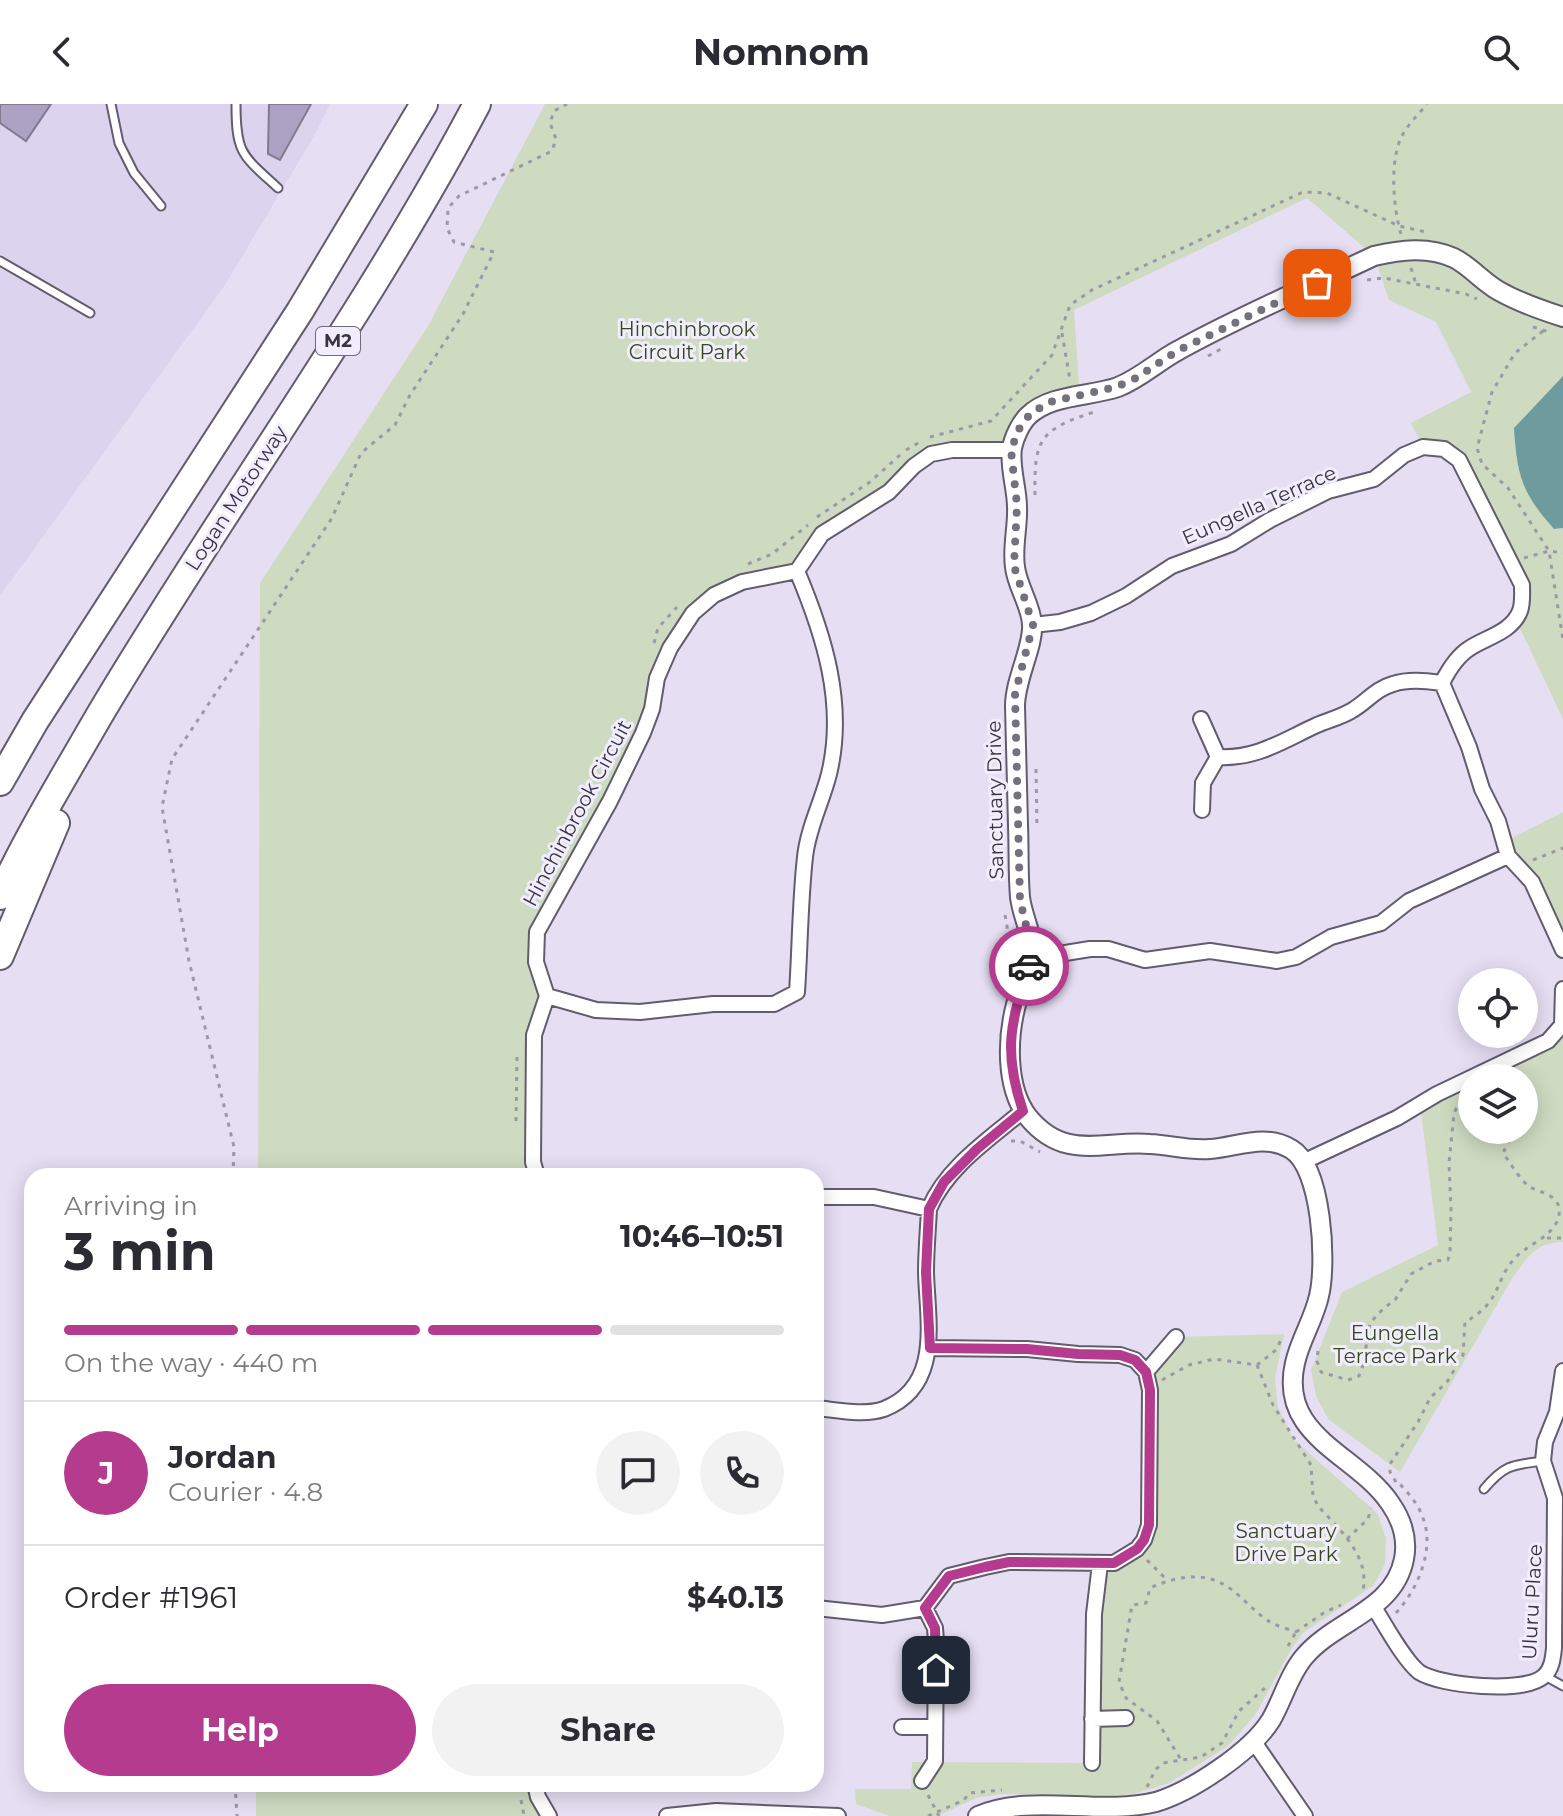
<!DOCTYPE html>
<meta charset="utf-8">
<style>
:root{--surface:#fff;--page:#f2f2f3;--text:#2b2b33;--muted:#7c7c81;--line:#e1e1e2;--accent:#b53b8e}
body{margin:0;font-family:Montserrat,sans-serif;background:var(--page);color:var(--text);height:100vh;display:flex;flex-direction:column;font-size:30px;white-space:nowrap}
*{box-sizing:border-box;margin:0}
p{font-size:26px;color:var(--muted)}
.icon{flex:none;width:44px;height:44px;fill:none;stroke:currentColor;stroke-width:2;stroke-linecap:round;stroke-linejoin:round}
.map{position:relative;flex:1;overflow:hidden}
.drawer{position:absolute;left:24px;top:1064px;width:800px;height:624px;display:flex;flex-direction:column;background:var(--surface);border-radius:24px;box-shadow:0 4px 20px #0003}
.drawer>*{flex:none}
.controls{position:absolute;left:1458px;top:864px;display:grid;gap:16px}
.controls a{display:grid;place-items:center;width:80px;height:80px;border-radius:50%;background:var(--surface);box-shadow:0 4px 20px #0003;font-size:40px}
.pin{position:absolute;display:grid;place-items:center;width:68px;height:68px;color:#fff;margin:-34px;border-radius:16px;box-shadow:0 4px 12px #0006}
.courier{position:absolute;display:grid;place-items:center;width:80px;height:80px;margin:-40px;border:6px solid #b53b8e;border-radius:50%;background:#fff;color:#222;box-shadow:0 2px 10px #0007}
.summary em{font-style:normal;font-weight:700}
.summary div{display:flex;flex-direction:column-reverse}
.summary{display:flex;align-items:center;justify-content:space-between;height:136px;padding:0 40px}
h1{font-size:52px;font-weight:700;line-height:60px}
.bar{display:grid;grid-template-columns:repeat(4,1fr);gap:12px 8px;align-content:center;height:96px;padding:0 40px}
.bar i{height:10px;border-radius:6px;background:var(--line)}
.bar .on{background:var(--accent)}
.bar p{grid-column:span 4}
.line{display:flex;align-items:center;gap:20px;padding:0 40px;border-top:2px solid var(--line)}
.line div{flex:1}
.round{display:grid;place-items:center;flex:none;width:84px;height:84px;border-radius:42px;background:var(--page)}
.cta{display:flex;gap:16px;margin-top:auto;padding:16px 40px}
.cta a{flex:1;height:92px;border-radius:48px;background:var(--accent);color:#fff;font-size:32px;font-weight:700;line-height:92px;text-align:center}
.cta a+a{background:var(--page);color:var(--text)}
header{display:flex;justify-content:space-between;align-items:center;height:104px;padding:0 40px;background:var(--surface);font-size:36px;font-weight:700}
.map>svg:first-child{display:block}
.built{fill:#dcd3ee}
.green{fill:#cedbc1;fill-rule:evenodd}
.water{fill:#6d9b9e}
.building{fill:#ada2c3;stroke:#817b8e;stroke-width:2}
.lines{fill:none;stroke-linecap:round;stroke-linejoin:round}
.service-casing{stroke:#625c6e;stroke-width:11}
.minor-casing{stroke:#625c6e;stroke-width:18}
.tertiary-casing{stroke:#625c6e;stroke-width:22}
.motorway-casing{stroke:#625c6e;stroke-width:30}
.path{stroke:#9d98a8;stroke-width:3;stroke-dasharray:4 6;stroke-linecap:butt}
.service{stroke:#fff;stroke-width:7}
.minor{stroke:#fff;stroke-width:14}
.tertiary{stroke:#fff;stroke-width:18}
.motorway{stroke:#fff;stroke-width:26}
.done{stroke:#74707c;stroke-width:8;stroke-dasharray:0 14.4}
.route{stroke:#b53b8e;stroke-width:10}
.labels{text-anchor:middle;stroke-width:6;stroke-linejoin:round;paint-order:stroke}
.shield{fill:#f2edfe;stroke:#6e6c76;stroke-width:2}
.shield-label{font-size:18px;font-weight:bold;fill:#36343c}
.park-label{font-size:20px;fill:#334917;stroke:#f2edfe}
.street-label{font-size:20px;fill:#36343c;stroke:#f2edfe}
</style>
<header><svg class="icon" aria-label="back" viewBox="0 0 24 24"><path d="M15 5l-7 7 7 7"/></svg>Nomnom<svg class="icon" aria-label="search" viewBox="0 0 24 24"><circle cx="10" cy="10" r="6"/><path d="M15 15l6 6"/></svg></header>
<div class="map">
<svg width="1563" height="1712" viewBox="0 0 1563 1712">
<rect width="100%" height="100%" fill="#e6dff4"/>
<path class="built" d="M0,0H330L314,32L225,181L0,492Z"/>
<path class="green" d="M545,0H1563V272L1514,324L1554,425L1563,424V615L1516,516L1522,481L1459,356L1423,343L1411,319L1471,288L1436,218L1389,196L1374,152L1307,94L1074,206L1080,293L1050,298L1011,346L931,350L836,419L797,467L714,491L670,544L652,605L537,828L547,892L540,910L537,1072H258L260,479L428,222Z
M1563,708V846L1504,738Z
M1563,885V1138C1535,1139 1529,1152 1513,1173L1400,1368L1328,1315L1316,1292L1311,1266L1342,1188L1438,1141L1420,1000L1562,921ZM1472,974H1524V1026H1472Z
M1284,1230L1275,1275L1278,1303L1293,1335L1377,1409L1386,1434L1385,1460L1374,1481L1303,1529L1292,1544L1255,1611L1228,1642L1169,1679L1134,1690L1106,1692L1001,1690L976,1694L938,1712H889L856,1700L855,1685H911L912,1658L1091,1659L1100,1460L1144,1436L1146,1268L1176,1233Z
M256,1680H535L549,1712H256Z"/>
<path class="water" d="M1563,272V424L1554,425C1522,389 1517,372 1514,324Z"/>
<path class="building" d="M0,0H51L26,37L0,19Z
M269,0H311L280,56L268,50Z"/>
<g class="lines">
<g class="service-casing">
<path id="service" d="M111,0L119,39L134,69L161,102
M236,0C236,50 242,51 278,84
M0,157L90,209
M1484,1385C1505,1360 1513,1361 1543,1357
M1545,1572L1563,1582"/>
</g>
<g class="minor-casing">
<path id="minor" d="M1033,521L1060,518L1091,509L1126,492L1172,462L1231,440L1270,416L1328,387L1374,375L1404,351L1423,343L1444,345L1459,356L1522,481C1522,490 1523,499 1520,507C1512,528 1487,533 1470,544C1457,552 1449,565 1442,579L1469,643L1482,685L1498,717L1508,752L1532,778L1563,846
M1201,615L1218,653L1203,679L1202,706
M1218,653C1257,655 1282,637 1317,621C1329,616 1341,613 1351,607C1367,598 1375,585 1393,580C1409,575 1425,577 1442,579
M1033,851H1053L1090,845H1108L1145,856L1210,847L1277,857L1296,853L1331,833L1381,819L1409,797L1508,752
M547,892L536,858L537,828L610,697L643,629L652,605L657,574L670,544L693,509L714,491L742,478L797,467L822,430L889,388L914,362L931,350L952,346H1011
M547,892L596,906L640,908L713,900H774L797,888C800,844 800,798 805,753C808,724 822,698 829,670C846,600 824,531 797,467
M1305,1057L1397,1014L1437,990L1548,937L1562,921L1563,885
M537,1072L533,1058L534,931L547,892
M816,1093H874L929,1105C946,1064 989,1035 1023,1007
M1146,1268L1176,1233
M816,1304C837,1306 864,1312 884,1305C943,1282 927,1215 926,1168C926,1147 928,1126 929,1105
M1373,1502C1385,1520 1403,1555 1419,1568C1440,1582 1525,1590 1544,1572C1552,1565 1553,1554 1554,1544L1555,1394L1543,1357L1545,1338L1557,1308L1563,1267
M816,1504L882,1511L925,1504L949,1472L985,1463L1009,1458L1114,1459L1137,1445L1144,1436L1149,1421L1150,1286L1146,1268L1135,1256L1120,1251L1078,1250L1027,1245L930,1244
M1092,1615L1126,1614
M902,1623H935
M1254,1638L1305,1712
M1092,1659L1094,1510L1100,1460
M922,1677L935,1657L936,1537L935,1524L925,1504
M535,1680L538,1693L549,1712
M667,1712L716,1707L838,1712"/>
</g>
<g class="tertiary-casing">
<path id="tertiary" d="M978,1712C1031,1689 1098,1712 1156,1698C1192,1687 1251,1648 1271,1616C1283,1595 1289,1571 1304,1553C1335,1516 1394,1507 1404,1455C1408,1434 1402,1416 1390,1399C1357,1350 1278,1333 1295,1259C1300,1236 1314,1215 1319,1192C1327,1159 1322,1063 1291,1045C1264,1029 1238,1043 1210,1045C1189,1047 1171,1041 1150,1040C1103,1036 1065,1058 1028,1013C1005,983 1007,932 1017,897C1021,883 1032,866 1032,852C1034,833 1022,812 1020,793C1018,770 1019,745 1018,721C1017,681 1016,641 1015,602C1015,575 1034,542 1032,520C1031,501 1017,482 1015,463C1012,444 1018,422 1017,403C1017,384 1009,362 1012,344C1014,333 1021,319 1028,312C1050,290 1090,293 1118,283C1141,274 1158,257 1179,246C1242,211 1309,183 1374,152C1400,146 1428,142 1454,154C1470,162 1483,178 1499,187C1520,199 1541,206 1563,213"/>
</g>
<g class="motorway-casing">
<path id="motorway" d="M0,678L35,617L300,207L424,0
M0,792C29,730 65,671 99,612C221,406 365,212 477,0
M0,852L56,719"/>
</g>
<path class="path" d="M1401,130C1393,104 1389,54 1403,30C1409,19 1419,10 1427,0
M1411,164L1416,180
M1367,176L1384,174L1466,190L1477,195
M1533,223L1549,228
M1543,227L1515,249L1492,288L1477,344L1482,360L1508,384L1549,447L1563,536
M1062,229L1070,276
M1208,252L1223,244
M930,333L991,317L1052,251L1070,201L1092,186L1303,88L1327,89L1399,122L1426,128
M906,346L920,338
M1035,391C1034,334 1040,326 1094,308
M817,413L870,378L900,351
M1524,454L1549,447L1563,449
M748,460L772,450L808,421
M654,539L658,524L677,503
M1036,665L1037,725
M1533,756L1563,744
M1005,811L1011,846L1006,873
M516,1017L517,953
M1011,1037H1020L1040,1048
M233,1072L234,1043L189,857L162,703L172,655L332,414L361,349L395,321L410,291L463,210L494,148L454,138L447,124L448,104L459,92L552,47L556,35L550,19L554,7L567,0
M1547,1134H1563
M1318,1247L1317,1257L1321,1268L1348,1276L1359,1272L1363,1261L1370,1219L1384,1204L1395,1196L1411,1170L1435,1157L1448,1156L1450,1148L1451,1106L1449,1059L1454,1009L1461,995
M1257,1261L1273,1301L1311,1361L1313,1392L1318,1402C1339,1425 1370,1452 1363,1486
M1162,1276L1189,1261L1214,1255L1257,1261L1276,1246L1283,1232
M1396,1378L1390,1368V1360L1418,1318L1430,1294L1447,1278L1463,1251L1465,1218C1504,1197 1493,1175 1518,1151C1531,1139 1563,1128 1559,1103C1555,1090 1541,1089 1530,1083C1519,1075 1511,1060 1503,1049L1514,1026
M1347,1435L1368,1415L1371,1404
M1147,1456L1167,1476
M1396,1509C1418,1485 1435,1445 1423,1414C1418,1399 1407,1388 1397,1377
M1296,1528L1325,1508L1341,1501
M1288,1542L1296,1528
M1180,1654L1157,1617L1126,1594L1119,1578L1132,1501L1146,1499L1150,1484C1172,1474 1199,1467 1223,1480C1241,1490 1254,1509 1272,1519C1279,1523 1289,1525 1296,1528
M235,1680L237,1712
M1147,1683L1155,1666L1163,1659L1201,1653L1222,1639L1239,1607L1265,1584
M928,1691L939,1712
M521,1696L524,1712
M928,1712L964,1696L969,1689L1002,1686"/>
<use href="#service" class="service"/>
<use href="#minor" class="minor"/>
<use href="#tertiary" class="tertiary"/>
<use href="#motorway" class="motorway"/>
</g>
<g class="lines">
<path class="done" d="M1029,862L1033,851L1020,796L1015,590L1033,521L1014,462L1017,401L1011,346L1019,325L1030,310L1050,298L1116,283L1136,274L1177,247L1317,179"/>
<path class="route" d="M936,1566L935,1524L925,1504L949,1472L985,1463L1009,1458L1114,1459L1137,1445L1144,1436L1149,1421L1150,1286L1146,1268L1135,1256L1120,1251L1078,1250L1027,1245L930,1244L926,1168L929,1105L944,1078L977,1045L1023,1007C1003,948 1010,920 1029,862"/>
</g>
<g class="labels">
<rect class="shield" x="316" y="223" width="44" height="28" rx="6"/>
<g class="shield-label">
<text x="338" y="243">M2</text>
</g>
<g class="park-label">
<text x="687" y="232">Hinchinbrook<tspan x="687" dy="23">Circuit Park</tspan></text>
<text x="1395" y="1236">Eungella<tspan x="1395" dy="23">Terrace Park</tspan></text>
<text x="1286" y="1434">Sanctuary<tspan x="1286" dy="23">Drive Park</tspan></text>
</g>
<g class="street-label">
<text transform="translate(236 394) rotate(-57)" y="7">Logan Motorway</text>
<text transform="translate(1259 401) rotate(-24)" y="7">Eungella Terrace</text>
<text transform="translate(995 696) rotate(-91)" y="7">Sanctuary Drive</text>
<text transform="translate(577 709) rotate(-62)" y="7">Hinchinbrook Circuit</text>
<text transform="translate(1532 1498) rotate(-87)" y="7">Uluru Place</text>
</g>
</g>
</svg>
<div class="controls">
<a><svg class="icon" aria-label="locate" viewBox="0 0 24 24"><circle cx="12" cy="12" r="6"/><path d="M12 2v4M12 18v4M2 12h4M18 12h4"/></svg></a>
<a><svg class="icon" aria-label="layers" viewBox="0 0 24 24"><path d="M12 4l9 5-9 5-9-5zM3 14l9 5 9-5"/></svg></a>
</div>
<div class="pin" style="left:1317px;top:179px;background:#ea580c"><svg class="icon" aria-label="bag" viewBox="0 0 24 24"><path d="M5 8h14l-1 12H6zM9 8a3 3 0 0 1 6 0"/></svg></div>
<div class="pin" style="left:936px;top:1566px;background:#1f2937"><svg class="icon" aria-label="home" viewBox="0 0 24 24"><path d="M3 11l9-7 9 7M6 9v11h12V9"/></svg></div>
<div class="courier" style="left:1029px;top:862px"><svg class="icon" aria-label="car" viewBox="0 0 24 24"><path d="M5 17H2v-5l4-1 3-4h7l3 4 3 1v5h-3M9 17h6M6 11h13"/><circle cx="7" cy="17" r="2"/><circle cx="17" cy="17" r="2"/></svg></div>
<section class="drawer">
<div class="summary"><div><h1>3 min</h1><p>Arriving in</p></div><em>10:46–10:51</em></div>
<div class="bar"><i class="on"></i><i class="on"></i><i class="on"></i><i></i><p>On the way · 440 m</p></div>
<div class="line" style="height:144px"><b class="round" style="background:var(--accent);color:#fff">J</b><div><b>Jordan</b><p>Courier · 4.8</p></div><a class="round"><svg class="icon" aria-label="chat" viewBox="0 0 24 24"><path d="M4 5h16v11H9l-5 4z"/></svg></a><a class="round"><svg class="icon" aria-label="phone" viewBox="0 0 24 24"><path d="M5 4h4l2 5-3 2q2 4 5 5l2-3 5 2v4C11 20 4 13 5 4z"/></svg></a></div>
<div class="line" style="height:104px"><div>Order #1961</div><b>$40.13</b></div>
<div class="cta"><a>Help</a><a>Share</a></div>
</section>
</div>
